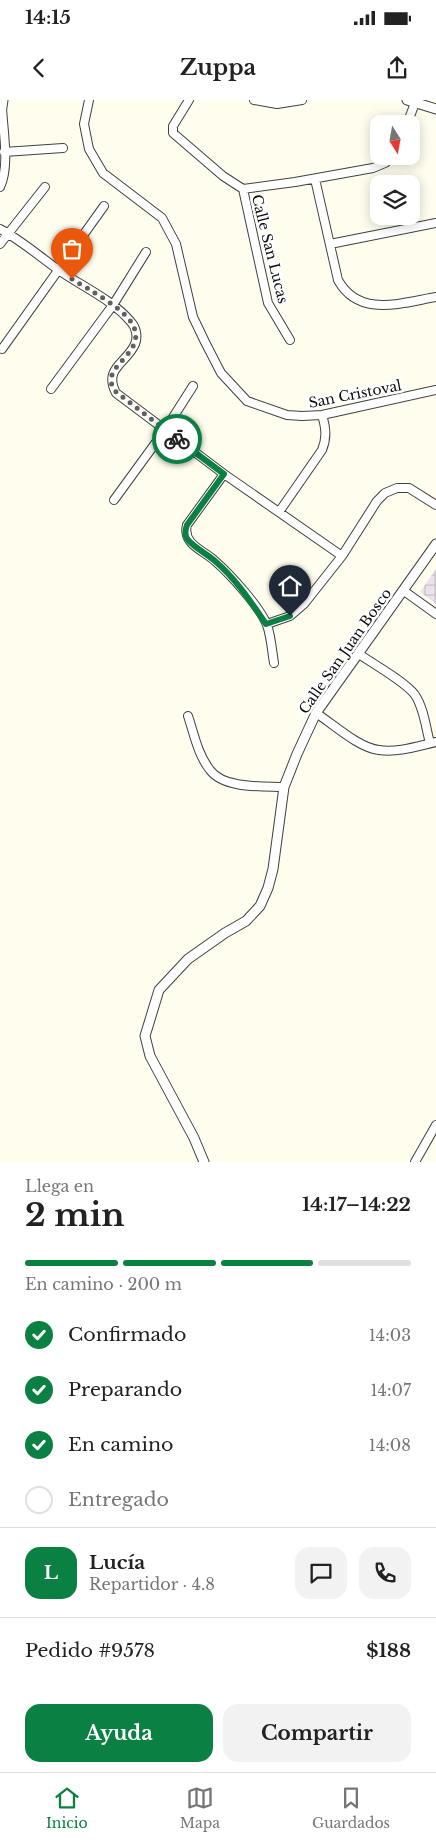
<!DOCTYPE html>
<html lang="es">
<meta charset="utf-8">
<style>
:root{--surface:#fff;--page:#f2f2f2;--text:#222;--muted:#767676;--line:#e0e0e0;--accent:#0b8043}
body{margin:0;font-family:"Libre Baskerville",serif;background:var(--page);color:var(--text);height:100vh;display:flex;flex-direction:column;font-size:19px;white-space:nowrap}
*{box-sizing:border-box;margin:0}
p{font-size:16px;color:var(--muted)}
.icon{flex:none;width:28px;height:28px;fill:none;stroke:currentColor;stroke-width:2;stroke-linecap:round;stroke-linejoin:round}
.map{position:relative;height:1062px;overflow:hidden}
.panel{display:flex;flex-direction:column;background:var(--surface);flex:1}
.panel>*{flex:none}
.needle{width:32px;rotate:169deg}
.buttons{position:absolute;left:370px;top:15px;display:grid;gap:10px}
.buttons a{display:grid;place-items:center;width:50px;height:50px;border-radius:10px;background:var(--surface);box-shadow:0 2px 12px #0003;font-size:25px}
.pin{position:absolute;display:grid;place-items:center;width:42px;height:42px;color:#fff;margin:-51px -21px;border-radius:50% 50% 50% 0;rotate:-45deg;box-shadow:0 0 5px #0007}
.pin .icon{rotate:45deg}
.courier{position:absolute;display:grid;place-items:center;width:50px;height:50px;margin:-25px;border:4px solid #0b8043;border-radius:50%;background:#fff;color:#222;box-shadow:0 1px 6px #0007}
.headline em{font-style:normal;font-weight:800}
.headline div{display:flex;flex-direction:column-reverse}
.headline{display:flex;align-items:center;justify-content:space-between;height:85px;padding:0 25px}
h1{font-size:32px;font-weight:800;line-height:38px}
.bar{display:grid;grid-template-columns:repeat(4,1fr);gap:8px 5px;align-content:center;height:60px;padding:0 25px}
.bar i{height:6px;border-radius:4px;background:var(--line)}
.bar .current{background:var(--accent)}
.bar p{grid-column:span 4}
.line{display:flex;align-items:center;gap:12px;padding:0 25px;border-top:1px solid var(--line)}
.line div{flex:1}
.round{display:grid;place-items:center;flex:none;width:52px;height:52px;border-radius:15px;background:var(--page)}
ol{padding:0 25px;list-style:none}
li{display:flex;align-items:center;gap:15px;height:55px}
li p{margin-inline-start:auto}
li .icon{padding:5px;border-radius:50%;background:var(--accent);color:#fff;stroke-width:4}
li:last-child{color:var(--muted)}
li i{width:28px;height:28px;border:2px solid var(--line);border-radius:50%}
.primary-button{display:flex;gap:10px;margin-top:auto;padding:10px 25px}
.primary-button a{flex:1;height:58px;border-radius:15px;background:var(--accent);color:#fff;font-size:20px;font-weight:800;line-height:58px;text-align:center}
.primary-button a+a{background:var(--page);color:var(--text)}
.status{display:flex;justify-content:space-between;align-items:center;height:35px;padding:0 25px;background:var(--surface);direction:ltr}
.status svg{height:14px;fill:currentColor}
header{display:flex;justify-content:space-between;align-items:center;height:65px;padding:0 25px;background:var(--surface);font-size:22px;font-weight:800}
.menu{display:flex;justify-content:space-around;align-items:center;height:70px;border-top:1px solid var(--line);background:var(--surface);font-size:14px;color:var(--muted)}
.menu a{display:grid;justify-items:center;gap:2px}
.menu .current{color:var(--accent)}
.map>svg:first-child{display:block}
.industrial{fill:url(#industrial-grid)}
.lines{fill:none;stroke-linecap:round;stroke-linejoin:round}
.minor-casing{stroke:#404040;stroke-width:10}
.tertiary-casing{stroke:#404040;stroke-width:11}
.minor{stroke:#fff;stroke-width:8}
.tertiary{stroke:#fff;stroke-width:9}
.done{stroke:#61615c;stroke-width:5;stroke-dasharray:0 9}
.route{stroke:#0b8043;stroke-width:6}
.labels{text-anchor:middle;stroke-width:5;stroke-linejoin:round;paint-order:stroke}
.street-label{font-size:14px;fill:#0d0d0d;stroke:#fff}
</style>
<div class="status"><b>14:15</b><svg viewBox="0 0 49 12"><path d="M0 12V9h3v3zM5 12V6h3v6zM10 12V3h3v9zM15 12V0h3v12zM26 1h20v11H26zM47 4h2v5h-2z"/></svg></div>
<header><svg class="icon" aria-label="back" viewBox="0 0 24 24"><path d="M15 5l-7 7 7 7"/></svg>Zuppa<svg class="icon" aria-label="share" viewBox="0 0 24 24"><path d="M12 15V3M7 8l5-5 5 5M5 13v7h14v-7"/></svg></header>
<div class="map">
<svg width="436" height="1062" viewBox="0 0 436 1062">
<defs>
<pattern id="industrial-grid" width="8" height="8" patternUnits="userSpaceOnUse" patternTransform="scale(1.25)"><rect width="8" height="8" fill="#ebe2eb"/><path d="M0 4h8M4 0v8" fill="none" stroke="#c8c1c8"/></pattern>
</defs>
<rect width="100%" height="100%" fill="#fefdee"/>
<path class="industrial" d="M436,469V504L420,492Z"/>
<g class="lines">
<g class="minor-casing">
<path id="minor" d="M89,0L84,24L89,49L103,73L162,118L176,144L193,217L205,242L221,273L247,301L287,315L302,316L322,315L436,290
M189,0L173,26V33L223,76L243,89
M254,0L277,4L302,0
M407,24L415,3
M4,52L63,48
M315,79L338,180C359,218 401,203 436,197
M0,87C10,66 3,31 2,7
M243,89L268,203L290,240
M243,89L295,82L373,68L385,63L394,56
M0,129C21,140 40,157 60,171C83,187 113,200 131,222C136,227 138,237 135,244C127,263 103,268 116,293L224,374L342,456
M0,144L45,87
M330,144L436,123
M2,249L104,106
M51,289L113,205L146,152
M224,374L187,425C182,444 203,450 215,461C230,474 260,507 267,525C271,536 272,551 274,563
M114,400L165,330L193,286
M279,412L322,350C327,338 326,328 322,315
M404,491L436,514
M267,524L290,516L304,504L342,456L377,401L385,393L397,388H409L436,405
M359,554C373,564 406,582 415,595C424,608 426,629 430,643
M316,613C333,624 359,648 379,650C397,653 418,646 436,642
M188,616C194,634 198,655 210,670C224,689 263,686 284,687
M415,1062L436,1025"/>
</g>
<g class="tertiary-casing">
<path id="tertiary" d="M407,0L436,9
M0,7H2L3,0
M204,1062L194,1038L150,956L145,936L159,890L188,859L225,833L246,821L260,806L268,788L273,769L284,687L297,654L316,613L436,444"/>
</g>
<use href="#minor" class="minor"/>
<use href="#tertiary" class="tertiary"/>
</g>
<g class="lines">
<path class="done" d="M72,179C88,189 125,209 133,225C146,251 109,263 111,282C112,286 115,289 116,292L177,339"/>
<path class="route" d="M177,339L224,374L187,425C185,430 184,435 188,440C195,448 207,454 215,461C236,479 251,502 266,524L290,516"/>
</g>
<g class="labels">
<g class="street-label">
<text transform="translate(270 149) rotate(76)" y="5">Calle San Lucas</text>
<text transform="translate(355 294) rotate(-11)" y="5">San Cristoval</text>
<text transform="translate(345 551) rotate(-55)" y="5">Calle San Juan Bosco</text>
</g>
</g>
</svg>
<div class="buttons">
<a><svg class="needle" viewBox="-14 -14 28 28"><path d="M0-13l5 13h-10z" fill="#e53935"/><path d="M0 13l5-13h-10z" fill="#767676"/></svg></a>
<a><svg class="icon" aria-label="layers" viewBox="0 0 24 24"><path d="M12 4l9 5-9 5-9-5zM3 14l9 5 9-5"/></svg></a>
</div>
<div class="pin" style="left:72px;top:179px;background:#ea580c"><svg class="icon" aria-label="bag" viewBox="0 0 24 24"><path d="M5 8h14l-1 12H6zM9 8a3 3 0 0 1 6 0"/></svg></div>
<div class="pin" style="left:290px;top:516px;background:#1f2937"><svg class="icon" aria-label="home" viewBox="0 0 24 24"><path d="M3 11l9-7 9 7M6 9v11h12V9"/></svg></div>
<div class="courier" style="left:177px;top:339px"><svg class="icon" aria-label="bike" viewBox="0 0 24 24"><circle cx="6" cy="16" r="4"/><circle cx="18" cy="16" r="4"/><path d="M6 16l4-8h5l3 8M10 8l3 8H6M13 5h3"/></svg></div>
</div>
<section class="panel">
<div class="headline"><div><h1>2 min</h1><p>Llega en</p></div><em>14:17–14:22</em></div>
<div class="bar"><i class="current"></i><i class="current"></i><i class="current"></i><i></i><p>En camino · 200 m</p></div>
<ol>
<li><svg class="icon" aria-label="check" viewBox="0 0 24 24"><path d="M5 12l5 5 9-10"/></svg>Confirmado<p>14:03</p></li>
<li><svg class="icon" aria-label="check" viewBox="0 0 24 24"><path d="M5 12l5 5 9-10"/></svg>Preparando<p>14:07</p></li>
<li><svg class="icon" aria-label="check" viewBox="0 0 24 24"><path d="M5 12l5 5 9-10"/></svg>En camino<p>14:08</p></li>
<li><i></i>Entregado</li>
</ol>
<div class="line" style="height:90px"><b class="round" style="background:var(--accent);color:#fff">L</b><div><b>Lucía</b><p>Repartidor · 4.8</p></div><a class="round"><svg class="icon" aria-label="chat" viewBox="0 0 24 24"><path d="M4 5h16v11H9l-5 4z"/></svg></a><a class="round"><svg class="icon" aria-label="phone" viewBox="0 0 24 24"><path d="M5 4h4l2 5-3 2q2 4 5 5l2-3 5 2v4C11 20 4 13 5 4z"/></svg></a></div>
<div class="line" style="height:65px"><div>Pedido #9578</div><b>$188</b></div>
<div class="primary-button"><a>Ayuda</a><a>Compartir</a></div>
</section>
<nav class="menu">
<a class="current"><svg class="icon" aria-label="home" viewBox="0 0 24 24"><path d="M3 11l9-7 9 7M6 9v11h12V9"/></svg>Inicio</a>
<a><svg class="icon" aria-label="map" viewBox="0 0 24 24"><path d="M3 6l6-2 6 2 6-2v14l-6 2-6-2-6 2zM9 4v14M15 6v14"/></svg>Mapa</a>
<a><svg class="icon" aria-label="saved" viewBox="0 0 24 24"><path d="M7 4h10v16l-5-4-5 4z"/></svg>Guardados</a>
</nav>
